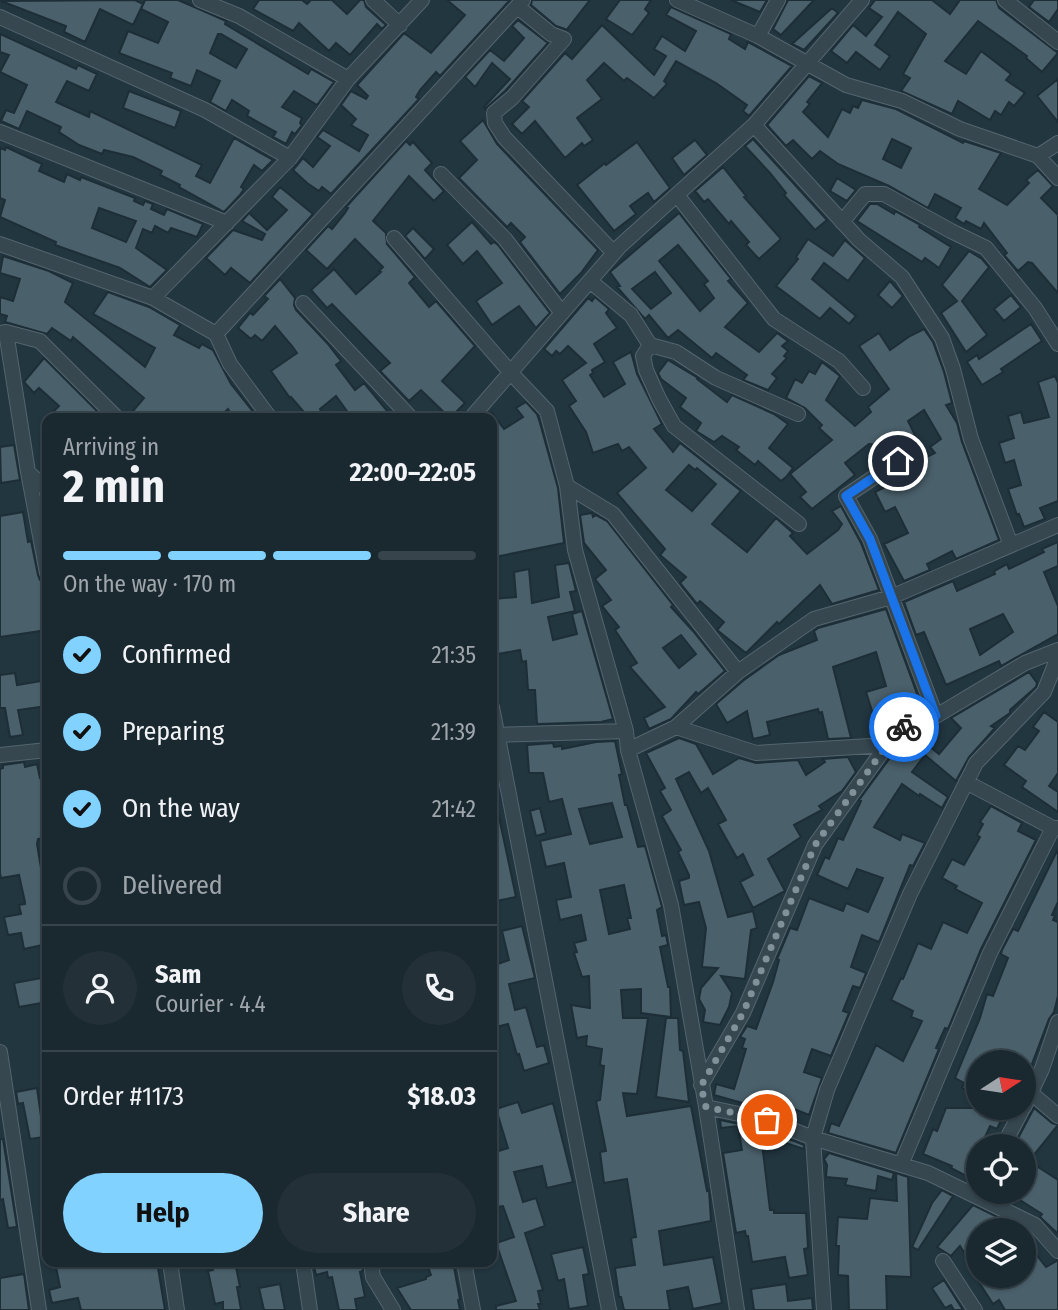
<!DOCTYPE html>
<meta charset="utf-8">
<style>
:root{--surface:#1a2830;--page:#233038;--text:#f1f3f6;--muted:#9fa6ab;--line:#38444c;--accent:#82d2ff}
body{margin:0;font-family:"Fira Sans Condensed",sans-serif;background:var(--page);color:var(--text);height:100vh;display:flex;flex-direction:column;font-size:26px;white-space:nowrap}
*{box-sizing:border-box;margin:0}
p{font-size:23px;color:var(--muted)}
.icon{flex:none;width:38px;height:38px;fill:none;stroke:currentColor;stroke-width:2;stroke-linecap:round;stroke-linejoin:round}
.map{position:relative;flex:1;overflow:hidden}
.side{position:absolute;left:42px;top:413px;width:455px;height:854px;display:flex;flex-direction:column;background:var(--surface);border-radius:14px;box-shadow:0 2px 5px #0004,0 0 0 2px var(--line)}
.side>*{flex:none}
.needle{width:46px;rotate:78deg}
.controls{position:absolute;left:966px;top:1050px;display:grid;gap:14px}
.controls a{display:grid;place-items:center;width:70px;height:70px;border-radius:50%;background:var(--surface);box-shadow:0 2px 5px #0004,0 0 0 2px var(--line);font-size:35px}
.pin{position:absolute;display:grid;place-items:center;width:60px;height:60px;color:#fff;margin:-30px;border:4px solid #fff;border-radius:50%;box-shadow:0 2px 7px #0007}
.courier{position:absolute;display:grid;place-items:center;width:70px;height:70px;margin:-35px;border:5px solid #1a73e8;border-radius:50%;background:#fff;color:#222;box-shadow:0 2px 9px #0007}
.overview em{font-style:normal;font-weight:700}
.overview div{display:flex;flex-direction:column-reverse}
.overview{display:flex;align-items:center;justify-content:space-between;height:119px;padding:0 21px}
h1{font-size:46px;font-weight:700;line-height:52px}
.bar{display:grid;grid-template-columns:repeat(4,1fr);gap:10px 7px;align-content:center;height:84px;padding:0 21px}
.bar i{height:9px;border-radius:5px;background:var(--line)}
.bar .current{background:var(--accent)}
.bar p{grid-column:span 4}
.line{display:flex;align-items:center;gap:18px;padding:0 21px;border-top:2px solid var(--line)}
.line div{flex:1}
.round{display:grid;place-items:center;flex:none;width:74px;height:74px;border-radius:37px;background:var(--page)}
ol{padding:0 21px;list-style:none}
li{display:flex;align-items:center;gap:21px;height:77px}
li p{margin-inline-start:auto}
li .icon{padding:7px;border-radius:50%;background:var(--accent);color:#111;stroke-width:4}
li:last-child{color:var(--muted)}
li i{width:38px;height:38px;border:4px solid var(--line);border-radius:50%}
.action{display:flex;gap:14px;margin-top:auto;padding:14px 21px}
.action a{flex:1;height:80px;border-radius:42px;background:var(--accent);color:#111;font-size:28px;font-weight:700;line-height:80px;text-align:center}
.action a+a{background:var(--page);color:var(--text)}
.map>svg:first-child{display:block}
.building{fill:#4a606b;stroke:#1d2e37;stroke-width:2;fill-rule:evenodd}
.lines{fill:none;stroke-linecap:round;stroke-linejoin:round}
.street-casing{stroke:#54656e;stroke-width:16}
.street{stroke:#364750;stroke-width:14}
.done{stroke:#80919a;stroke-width:7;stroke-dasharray:0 12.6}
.route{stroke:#1a73e8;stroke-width:9}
</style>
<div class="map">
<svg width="1058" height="1310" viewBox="0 0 1058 1310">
<rect width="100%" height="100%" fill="#223640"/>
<path class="building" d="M135,0L143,4L133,25L100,9L85,42L64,32L66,26L1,1Z
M145,0H178L192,6L226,21L225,24L308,74L311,69L334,82L317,105L294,91L282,107L302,118L300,123L302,125L295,134L292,132L286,144L273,137L276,132L247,116L249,111L232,100L226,111L210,102L220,81L197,70L191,86L170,78L172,73L119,53L128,31L158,43L168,22L141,9ZM218,34H221L247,49L236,68L210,53Z
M259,0H302L307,4L311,0H332L347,14L360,0H364L366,7L386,25L382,29L377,24L350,55L336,43L329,51L299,23L293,31L253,9Z
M447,0H510L440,76L436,72L420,90L416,97L419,99L331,194L322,187L319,191L307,183L293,170L303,158L313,167L330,146L317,137L323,130L359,151L368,135L351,125L356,119L341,105L351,91L366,99L368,96L357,85L396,42L404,33L431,53L465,15Z
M532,0H590L568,28V30L556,26L531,5Z
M620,0H651L645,9L649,13L632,35L606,19Z
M731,0H767L760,12Z
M788,0H814L781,35L773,29Z
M875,0H932L950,14L960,0H996L999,8L1058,53L1042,72L1026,58L1027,56L978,21L945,61L966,74L981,51L1011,74L1006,80L1025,93L1014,106L1009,102L1001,115L995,111L990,120L958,101L952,114L901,91L910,78L903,74L926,34L898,12L875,45L890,56L880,70L856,52L847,63L831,51L853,25L866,36L882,17L869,8Z
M1034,0H1058V9L1049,22L1029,7Z
M671,7L731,34L729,39L745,49L748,42L792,66L749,116L743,111L747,105L716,83L676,61L664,81L667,84L654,98L627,78L624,81L604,63L587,80L602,99L577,118L593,140L584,146L582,143L565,158L535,121L522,134L512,124L529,107L522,101L565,53L572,59L602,25L654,75L666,56L654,49L662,36L685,51L696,31L666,15Z
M832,8L838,13L804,50L792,44Z
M518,20L548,43L505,91L485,109L484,107L510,79L492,63L475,87L465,77L490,50L504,61L524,38L512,26Z
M0,34L76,69L78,65L97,74L89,91L67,81L56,102L89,117L90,111L202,165L196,176L210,183L234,138L273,160L262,171L254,165L241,187L244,189L240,195L224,212L179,187L180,185L160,175L162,171L133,157L104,150L102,154L79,145L59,132L61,127L27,111L19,129L1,121L6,110L14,113L27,85L0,72L9,55L0,52Z
M809,76L822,83L807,102L810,104L803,112L828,137L842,109L850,113L853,106L858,108L862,100L896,109L963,143L964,141L1001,153L979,189L1007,205L1029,183L1026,180L1038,170L1053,186L1041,198L1058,215V293L1032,263L1028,262L1018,271L1004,255L1007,253L984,223L981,229L966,221L964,224L955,218L961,208L935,194L928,208L889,186L838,164L820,151L812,159L793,140L786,146L767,125ZM892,139L911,148L901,168L883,159Z
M1058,79V122L1037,96Z
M129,91L181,111L175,128L123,108Z
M483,120L497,144L598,250L581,273L560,294L520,242L525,237L511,223L507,227L459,178L477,160L460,141Z
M753,139L827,220L815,230L784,195L786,193L770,173L745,146Z
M695,140L707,155L684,175L672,158Z
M406,141L410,145L413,142L432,163L425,170L444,191L434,201L409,176L373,221L386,233L387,244L415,277L409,283L429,307L436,301L475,346L442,381L465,403L450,418L421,390L409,401L380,371L390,363L332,304L327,308L311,290L334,269L356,294L381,272L379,271L383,267L355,239L327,269L306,250L328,226L332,229L345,213L348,208L346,207Z
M637,142L670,188L654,202L648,193L630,206L636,214L614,231L577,185L605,163L606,165Z
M6,147L42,164L39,171L64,182L67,174L80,180L81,177L135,198L134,201L143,205L145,201L153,204L151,209L164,215L167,209L203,224L197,237L171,228L168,233L155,226L152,233L143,229L136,248L167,270L150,287L120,268L55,245L56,242L0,217L5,200L0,198V148L5,150ZM99,208L136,221L126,242L92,228Z
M723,167L746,196L744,197L781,239L759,259L746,245L749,242L731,221L729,224L708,199L704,202L695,191Z
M837,178L856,190L847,201L830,191Z
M280,187L313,214L250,283L231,268L225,275L206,258L233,230L262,240L265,234L242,221L249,213L267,230L287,210L272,197Z
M870,204H877L894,214L895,211L920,225L919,227L951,247L939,268L925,258L922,262L857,221Z
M679,213L731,279L728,281L748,303L725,327L759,352L777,333L788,341L782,346L788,351L784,356L787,358L772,374L777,378L768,390L743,380L747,375L716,353L712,358L678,330L668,338L649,315L645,319L617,287L620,286L610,272ZM678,245L708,281L704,284L714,298L700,311L659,261ZM655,272L671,293L651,309L632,289Z
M472,222L491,244L494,242L498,245L550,313L536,328L519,306L492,325L476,301L502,283L477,251L463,264L447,245Z
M413,228L434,249L425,259L405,236Z
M808,239L833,256L845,240L865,258L848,281L824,263L812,279L856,316L849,324L830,308L820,319L776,286L798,259L796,257Z
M969,251L982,259L989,267L962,301L987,335L966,352L941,313L957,301L942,285Z
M3,256L49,271L73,283L65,302L145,367L155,348L93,314L108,292L149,307L180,325L174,335L199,348L202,344L213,350L231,384L258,418H234L228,409L218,418H127L144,398L73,337L71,341L52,328L47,334L5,322L7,316L0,314V297L13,301L20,279L0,273Z
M280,279L295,298L294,305L296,310L328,344L341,361L336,365L355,390L364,383L393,418H352L336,396L320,409L321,411L312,418H309L291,397L290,398L271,371L297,353L292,346L275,326L262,341L255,335L251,339L238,328L250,313L253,315L268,299L264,296Z
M890,281L903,296L892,308L878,295Z
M1011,295L1021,307L1004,321L994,309Z
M595,297L609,309L606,313L617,328L594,344L605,362L592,370L593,373L590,375L604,397L625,384L613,362L631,352L637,374L662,424L654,429L673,452L680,443L741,491L712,524L747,552L776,518L793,533L790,536L807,554L838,530L842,524L832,511L841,506L861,543L879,590L832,604L820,585L779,624L777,622L746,653L717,630L724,622L700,601L697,604L680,583L686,577L660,555L665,549L617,493L646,468L629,447L622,451L618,444L593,453L586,432L569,406L576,401L562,380L586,363L568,346L560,354L556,351L552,356L544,349L588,298L592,301ZM689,465L695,470L697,468L716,484L692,511L666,490Z
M1031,324L1042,341L1001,369L1003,372L982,385L967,362L977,355L979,359Z
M924,329L933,342L944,372L952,403L946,405L957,423L962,442L999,540L956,559L952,551L927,564L930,570L904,581L884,544L908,533L895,507L885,512L875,492L891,484L888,479L904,468L935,453L930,447L941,439L924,410L908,421L915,435L900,443L896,435L888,446L884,441L878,445L869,444L845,463L855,475L812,509L800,497L806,492L790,474L832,440L819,428L822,425L805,408L786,398L795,379L802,383L809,371L815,374L822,362L840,376L826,400L855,426L871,412L868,407L889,389L859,346L879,333L890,350L910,336Z
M44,358L104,418H47L59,406L39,388L34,393L24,382Z
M668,360L698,378L697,379L727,402L732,395L774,414L788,424L769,448L793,468L786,477L781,481L758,461L755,465L736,450L739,447L722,436L714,442L696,431L701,423L680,407L686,398L661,379L658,373Z
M1055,376L1058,383V501L1040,508L1045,519L1024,527L1019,514L1017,515L1008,489L1021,485L1014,460L1005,463L999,443L1014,438L1008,416L1021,412L1024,423L1049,417L1038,382Z
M526,402L537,414L540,423L558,488L564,543L495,557L492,524V413L504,429L523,417L516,408Z
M14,445L20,480L1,483L0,447Z
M23,512L28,542L31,541L38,575L40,580L46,582L47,589V630L0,637V516Z
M592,513L593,517L596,515L607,521L673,605L671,607L693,631L725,671L698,694L696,692L671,719L649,729L644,718L665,707L630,667L637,663L615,630L619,627L602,606L611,600L595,579L606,570L584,543L580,515ZM681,635L696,654L679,668L663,648Z
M1058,542V566L1044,572L1058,606V634L1001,666L999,661L946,685L924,632L916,635L904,602L953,581L957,591L995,574L994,571L1007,564L1009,569L1044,552L1042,549ZM1003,614L1013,632L980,655L970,629Z
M569,563L576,591L570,592L575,611L548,617L553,640L577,634L572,614L582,611L613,719L601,722L537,724L535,690H528L526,661L522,662L520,650L498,654L492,620V599L516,597L514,572L529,569L532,603L559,597L555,565Z
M886,609L923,710L903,717L900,708L874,717L866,692L886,686L876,652L833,667L851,738L828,739L822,712L819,713L818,709L767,722L770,735L753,739L747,711L727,723L716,704L744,680L779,655L817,640L814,631L818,628Z
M1029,672L1037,683L1036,687L1010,710V713L991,726L995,728L969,757L956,781L925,755L912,772L948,797L942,808L920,794L919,796L902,784L874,827L900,840L902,834L925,843L913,866L910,865L879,942L862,935L851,967L866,973L860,988L853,986L843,1011L849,1013L831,1056L812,1049L804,1072L822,1078L809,1115L782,1104L778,1113L714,1095L716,1084L734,1089L746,1049L742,1048L745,1039L740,1037L747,1026L756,1029L773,982L779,960L777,959L790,928L797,930L809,898L843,911L846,903L868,912L883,878L857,869L848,889L817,875L825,857L829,859L838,838L843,840L861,801L859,800L895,751L906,736L914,734L939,754L961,728L951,718Z
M15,673L17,685L47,680V706L18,710L23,735L10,737L5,708H0V675Z
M1044,712L1058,722V773L1049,786L1058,792V812L1022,787L1026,781L1004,765L1018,746L1025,750L1039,731L1033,727Z
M679,738L696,744L713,774L739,758L756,763L798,760L806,775L825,762L823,759L848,757L856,772L842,791L819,806L822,810L794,825L801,837L768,859L785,891L753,908L740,882L753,875L743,854L737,858L718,824L726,820L708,788L701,793L689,772L676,779L709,851L728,917L753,911L757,928L751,930L745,979L721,976L732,993L729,1007L720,1025L703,1022L705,1010L699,999L701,988L718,968L702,967L706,928L699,902L684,905L679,881L689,878V875L678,852L681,850L662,816L671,810L660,791L665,788L646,753Z
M615,741L622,774L619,775L625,805H627L638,847L645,846L662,907L657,910L662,936L666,935L668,945L660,947L668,987H670L671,1017L641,1013V989L621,990L623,1018H648L637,1094L623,1093L627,1116L691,1106L707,1191L709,1190L711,1221L659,1231L664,1265L713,1257L722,1303L693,1309L688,1287L667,1291L670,1310H624L621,1297H619L615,1268L635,1265L631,1238L636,1237L627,1179L604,1183L600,1152L606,1151L596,1101L600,1100L604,1066L600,1065L602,1049L586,1046L587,1036L577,1038L571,1005L590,1008L589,976L582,977L574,953L577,952L574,943L586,940L581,915L560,920L556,900L571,897L564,863L546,867L540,841L571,834L562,799L549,802L543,773H529L527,745L553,743L554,747L562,746V749L596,742ZM612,803L622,837L590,844L579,809ZM624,885L631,918H627L630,929L609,934L600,890Z
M24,762L25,767L37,764L40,778L44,777L47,795V838L38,839L37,844L47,904V944L24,949L21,933L8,935L4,917L21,914L19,905L25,904V902L19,875L1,878L0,873V769L3,768V765Z
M496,803L516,897L496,901L492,881V804Z
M991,806L1022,823L1018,831L1036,840L981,949L948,1029L945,1028L936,1048L939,1049L896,1153L828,1133L831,1123L839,1126L876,1045L903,1061L922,1021L911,1017L913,1011L891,1000L901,978L903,979L918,943L931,949L943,922L967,933L982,903L955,889L957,886L942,878L952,859L964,865L980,837L977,835L983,824L980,822Z
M540,808L546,833L536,836L530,811Z
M1058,849V902L1052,915L1055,916L1053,920L1058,922V996L1054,1012L1049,1019L1024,1085V1062H978V1095L962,1088L964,1083L955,1078L980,1018L987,994L993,996L1008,958L1001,954L1002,950L1013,929L1018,931Z
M522,926L535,978L509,984L515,1010L526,1007L537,1047L544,1045L549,1063L524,1071L519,1054L517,1055L508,1024L492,1028V966L509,960L502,931Z
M47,977V1002L19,1007L14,983Z
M666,1018H678L680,1050L683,1051L689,1102L656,1097Z
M37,1088L44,1137L30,1139L23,1103L18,1104L16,1092Z
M518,1102L522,1113L553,1103L573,1182L547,1188L542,1166L514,1172L523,1202L536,1198L545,1226L525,1233L543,1290L538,1291L541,1304H538L540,1310H496V1306L516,1301L496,1243L514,1237L503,1206L497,1207L492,1188V1153L508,1148L496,1109Z
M946,1108H1012L1006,1120L1002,1118L997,1129L990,1126L981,1146H978V1167L972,1179L951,1168L952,1166L923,1154L933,1129L937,1131Z
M1034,1108L1052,1123L1058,1125L1029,1161L1058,1180V1234L1040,1217L1042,1214L1007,1192H1024V1146H1014Z
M720,1120L764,1129L804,1145V1149L761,1135L770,1210H774V1213H806L808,1248L804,1249L808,1275L789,1278L785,1257L752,1262L748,1236H746L745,1231L736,1233L723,1153L742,1150L738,1126L721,1128Z
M0,1139H3L17,1227L8,1228L3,1199L0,1200Z
M829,1153L894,1173L892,1180L878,1176L876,1191L845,1185L847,1179L826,1177L827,1165L824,1159Z
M896,1173L908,1177L911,1277L886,1276L887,1310H849L848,1276L838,1275L839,1246H836L838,1217L867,1219L870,1198L897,1201Z
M942,1190L953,1196L918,1250L912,1247L932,1203Z
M973,1205L1024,1230H978V1275L960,1246L951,1256L937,1247Z
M1024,1239L1046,1267L1058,1260V1310H1005L999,1300L993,1304L975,1276H1024Z
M583,1247L589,1274L583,1275L588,1306L569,1309L564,1279L558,1281L551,1254Z
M73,1262H157L165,1310H81L78,1298L52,1303L49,1290L60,1287L56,1267Z
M211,1262H235L240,1287H237L241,1310H223V1302L215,1304L208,1271L213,1270Z
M313,1262H362L363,1271L360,1272L365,1297L355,1299L357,1310H339L332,1277L328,1278L327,1272L316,1275Z
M426,1262H453L460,1299L458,1300L460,1310H411L397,1288L426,1279V1277L431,1275Z
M24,1274L29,1310H0V1278Z
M944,1280L963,1310H954L951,1305L945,1308L932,1288Z
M280,1284L285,1310H264L259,1288Z
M786,1284L788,1301L812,1298L813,1310H754L751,1289Z"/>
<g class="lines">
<g class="street-casing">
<path id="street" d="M200,0L239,16L348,79
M373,0L400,25
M677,0L758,36L846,85L902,101L960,129L1038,156L1058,178
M1005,0L1058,42
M518,7L551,34L564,39L512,98L494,113L495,123L504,137L614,253
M0,17L205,110L290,158
M758,36L778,0
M754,125L859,240L902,277L942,338L953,369L971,439L1011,545
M0,132L227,223
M1038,156L1058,143
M441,174L505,239L562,313
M677,195L774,319L839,361L863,388
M842,222L865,194H884L951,231L986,248L1035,308L1058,344
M394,238L511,373L547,411L567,486L575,550L626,731
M0,244L153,298L216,334L230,364L270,418
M590,281L631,315L650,345L676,352L716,378L798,414
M153,298L290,158L348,79L422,0
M303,303L411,418
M6,332L28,472L47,573
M0,333L6,332L40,341L117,418
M216,334L523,0
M650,345L643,356L646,370L659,399L674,426L799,524
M471,418L620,246L754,125L862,0
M916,449L846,496L870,539L936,716
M28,472L47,490
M567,486L613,514L738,672
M492,707L609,1310
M676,727L738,672L814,619L891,597L1058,525
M492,735L626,731L628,750L671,905L706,1107L737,1310
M628,750L676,727L756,753L887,745L900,728L936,716L1025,663L1058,650
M0,755L47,750
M966,782L1053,828H1058
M0,1052L39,1310
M701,1085L743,1013L815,845L887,745
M1031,1093L1058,1116
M706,1107L767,1120L813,1138L928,1173L1035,1225L1058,1251
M1024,1107L1042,1069L1058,1022
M1003,1146L1023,1108
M901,1165L990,953L1053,828
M943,1261L975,1310
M170,1262L177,1310
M303,1262L310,1310
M371,1262L373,1277L393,1310
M464,1262L473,1310
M824,1310L813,1138L827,1090L910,894L976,763L1044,692L1058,657"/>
</g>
<use href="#street" class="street"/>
</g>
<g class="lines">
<path class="done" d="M767,1120L706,1107L701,1086L743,1013L815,845L887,745L900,728L904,727"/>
<path class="route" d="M898,461L846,496L870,539L936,716L904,727"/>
</g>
</svg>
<div class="controls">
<a><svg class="needle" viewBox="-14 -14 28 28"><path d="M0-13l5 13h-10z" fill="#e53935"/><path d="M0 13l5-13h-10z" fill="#9fa6ab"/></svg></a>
<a><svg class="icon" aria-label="locate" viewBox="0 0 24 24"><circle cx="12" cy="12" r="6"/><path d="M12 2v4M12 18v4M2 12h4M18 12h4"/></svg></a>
<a><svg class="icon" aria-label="layers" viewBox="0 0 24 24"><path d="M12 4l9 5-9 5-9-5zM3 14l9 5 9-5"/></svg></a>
</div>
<div class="pin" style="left:767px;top:1120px;background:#ea580c"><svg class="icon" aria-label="bag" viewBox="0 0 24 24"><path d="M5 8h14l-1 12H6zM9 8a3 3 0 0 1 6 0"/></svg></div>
<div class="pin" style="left:898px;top:461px;background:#1f2937"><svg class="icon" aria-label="home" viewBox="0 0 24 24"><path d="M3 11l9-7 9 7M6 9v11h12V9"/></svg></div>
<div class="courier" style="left:904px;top:727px"><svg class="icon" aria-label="bike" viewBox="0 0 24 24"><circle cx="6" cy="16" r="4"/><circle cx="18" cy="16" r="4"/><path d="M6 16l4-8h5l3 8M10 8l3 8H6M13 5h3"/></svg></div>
<section class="side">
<div class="overview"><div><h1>2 min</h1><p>Arriving in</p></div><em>22:00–22:05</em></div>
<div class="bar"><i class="current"></i><i class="current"></i><i class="current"></i><i></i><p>On the way · 170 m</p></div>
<ol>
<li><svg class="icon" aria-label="check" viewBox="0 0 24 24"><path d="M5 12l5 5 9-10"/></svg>Confirmed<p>21:35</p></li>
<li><svg class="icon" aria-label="check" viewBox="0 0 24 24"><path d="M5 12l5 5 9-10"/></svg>Preparing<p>21:39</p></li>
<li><svg class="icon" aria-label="check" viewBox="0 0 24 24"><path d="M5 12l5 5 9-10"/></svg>On the way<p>21:42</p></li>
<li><i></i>Delivered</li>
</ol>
<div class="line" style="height:126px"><a class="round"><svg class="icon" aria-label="person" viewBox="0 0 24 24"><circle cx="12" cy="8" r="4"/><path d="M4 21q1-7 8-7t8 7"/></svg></a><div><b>Sam</b><p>Courier · 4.4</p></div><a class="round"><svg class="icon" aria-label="phone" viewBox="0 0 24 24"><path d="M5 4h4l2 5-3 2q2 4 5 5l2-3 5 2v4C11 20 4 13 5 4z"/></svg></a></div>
<div class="line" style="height:91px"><div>Order #1173</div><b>$18.03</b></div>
<div class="action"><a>Help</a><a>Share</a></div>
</section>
</div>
